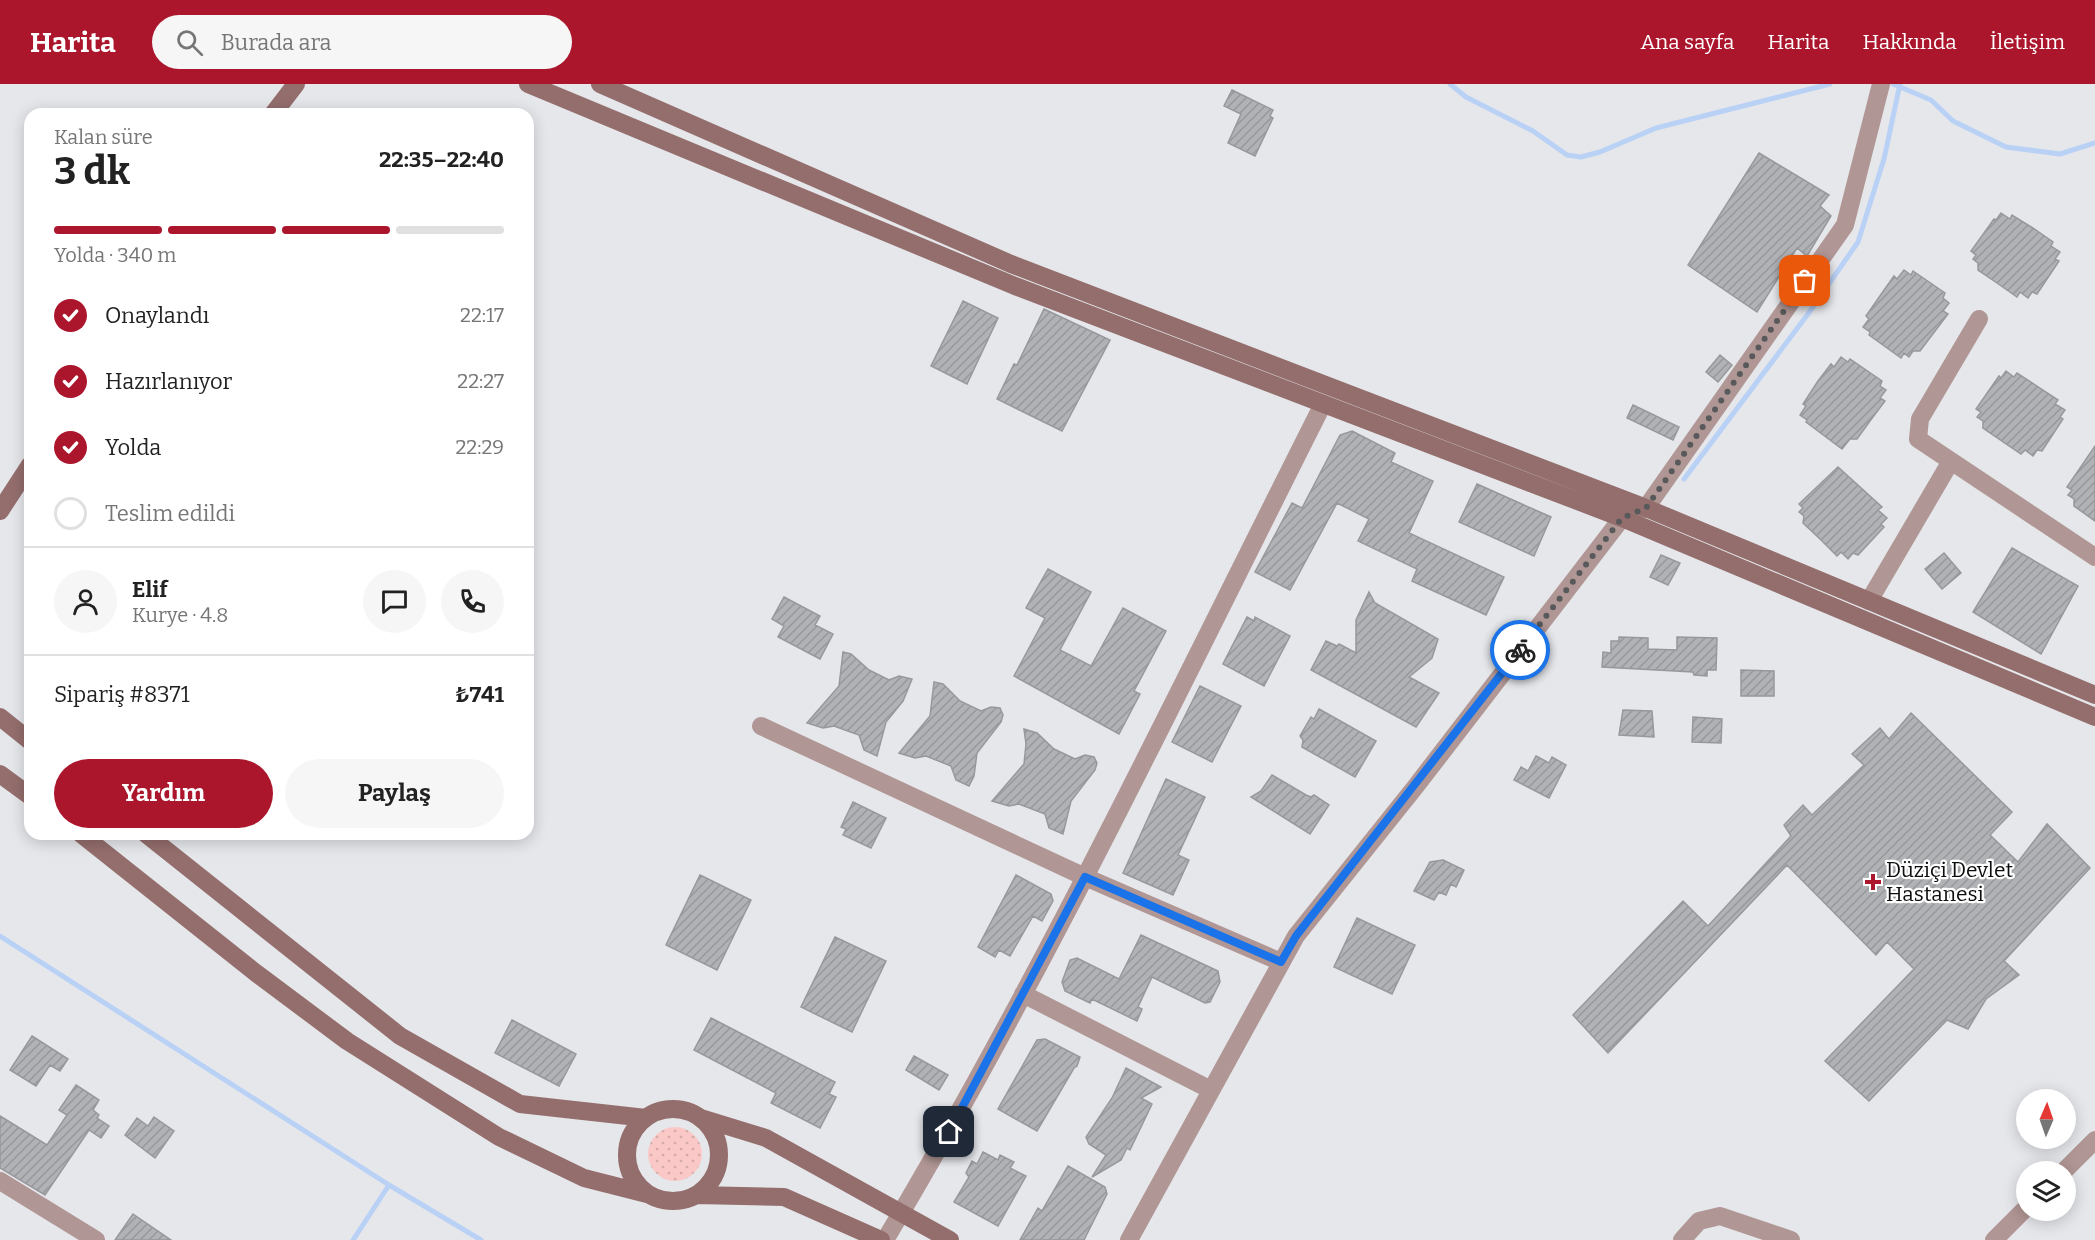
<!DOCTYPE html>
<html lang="tr">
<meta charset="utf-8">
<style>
:root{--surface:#fff;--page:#f6f6f6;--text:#222;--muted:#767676;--line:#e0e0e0;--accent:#ab162c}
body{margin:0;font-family:Bitter,serif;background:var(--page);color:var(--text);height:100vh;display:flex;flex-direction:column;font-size:22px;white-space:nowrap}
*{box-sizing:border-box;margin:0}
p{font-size:20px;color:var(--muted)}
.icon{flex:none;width:33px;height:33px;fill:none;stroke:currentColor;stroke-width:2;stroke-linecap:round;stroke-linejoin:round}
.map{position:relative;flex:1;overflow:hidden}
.sheet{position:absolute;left:24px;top:24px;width:510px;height:732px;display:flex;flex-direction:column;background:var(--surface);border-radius:18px;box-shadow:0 3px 15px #0003}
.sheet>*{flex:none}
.needle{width:39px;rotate:2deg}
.controls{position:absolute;left:2016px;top:1005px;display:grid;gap:12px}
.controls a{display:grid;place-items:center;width:60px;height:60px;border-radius:50%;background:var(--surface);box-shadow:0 3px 15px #0003;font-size:30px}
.pin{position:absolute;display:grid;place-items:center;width:51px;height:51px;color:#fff;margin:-26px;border-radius:12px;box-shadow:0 3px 9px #0006}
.courier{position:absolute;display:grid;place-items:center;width:60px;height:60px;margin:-30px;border:4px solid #1a73e8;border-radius:50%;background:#fff;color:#222;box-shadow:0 2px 8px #0007}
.overview em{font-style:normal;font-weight:700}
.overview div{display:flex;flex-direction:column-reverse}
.overview{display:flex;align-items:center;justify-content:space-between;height:102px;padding:0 30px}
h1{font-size:39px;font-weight:700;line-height:45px}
.bar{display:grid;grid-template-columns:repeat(4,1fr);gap:9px 6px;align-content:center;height:72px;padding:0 30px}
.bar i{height:8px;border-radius:4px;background:var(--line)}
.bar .current{background:var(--accent)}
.bar p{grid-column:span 4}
.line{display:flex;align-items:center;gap:15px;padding:0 30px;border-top:2px solid var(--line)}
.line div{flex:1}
.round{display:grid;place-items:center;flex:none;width:63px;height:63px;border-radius:32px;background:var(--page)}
ol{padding:0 30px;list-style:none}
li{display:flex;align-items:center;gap:18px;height:66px}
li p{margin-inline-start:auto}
li .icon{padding:6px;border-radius:50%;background:var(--accent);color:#fff;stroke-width:4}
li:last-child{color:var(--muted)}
li i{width:33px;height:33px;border:3px solid var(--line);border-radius:50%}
.primary-button{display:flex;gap:12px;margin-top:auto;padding:12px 30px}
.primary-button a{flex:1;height:69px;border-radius:36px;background:var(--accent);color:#fff;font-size:24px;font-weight:700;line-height:69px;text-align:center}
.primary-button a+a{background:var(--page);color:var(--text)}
header{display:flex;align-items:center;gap:36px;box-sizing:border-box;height:84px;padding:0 30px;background:var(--accent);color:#fff}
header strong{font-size:28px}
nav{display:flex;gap:33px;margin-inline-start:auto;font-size:21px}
.search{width:420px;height:54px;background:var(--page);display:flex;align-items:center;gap:15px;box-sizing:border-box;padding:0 21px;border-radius:33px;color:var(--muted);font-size:22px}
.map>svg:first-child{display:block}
.grass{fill:url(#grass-dots)}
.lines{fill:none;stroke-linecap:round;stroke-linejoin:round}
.stream{stroke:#bad1f6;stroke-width:5}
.building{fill:url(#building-hatch);stroke:#97989b;stroke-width:1.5}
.street{stroke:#b09694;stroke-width:18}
.secondary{stroke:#946e6d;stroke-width:18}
.done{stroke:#58595b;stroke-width:6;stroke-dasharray:0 10.8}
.route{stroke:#1a73e8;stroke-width:8}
.poi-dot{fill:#ab162c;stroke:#fff;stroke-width:2}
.labels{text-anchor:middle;stroke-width:4.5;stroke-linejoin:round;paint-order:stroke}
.poi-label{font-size:21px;fill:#0c0d0e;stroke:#fff;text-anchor:start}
</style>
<header>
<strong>Harita</strong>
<div class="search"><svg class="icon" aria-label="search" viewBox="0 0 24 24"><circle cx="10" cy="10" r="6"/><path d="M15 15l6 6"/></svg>Burada ara</div>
<nav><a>Ana sayfa</a><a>Harita</a><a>Hakkında</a><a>İletişim</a></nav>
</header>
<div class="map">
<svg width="2095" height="1156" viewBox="0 0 2095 1156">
<defs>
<pattern id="grass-dots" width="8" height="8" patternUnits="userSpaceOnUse" patternTransform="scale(1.5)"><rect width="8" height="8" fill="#fac9c7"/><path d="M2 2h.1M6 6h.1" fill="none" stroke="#d5abaa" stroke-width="1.8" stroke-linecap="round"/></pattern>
<pattern id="building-hatch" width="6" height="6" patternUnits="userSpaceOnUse" patternTransform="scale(1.5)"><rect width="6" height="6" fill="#b1b2b5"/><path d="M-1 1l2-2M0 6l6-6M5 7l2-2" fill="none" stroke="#97989a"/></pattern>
</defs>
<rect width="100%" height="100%" fill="#e5e7eb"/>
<path class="grass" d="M648 1070a27 27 0 1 1 54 0a27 27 0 1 1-54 0Z"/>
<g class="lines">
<path class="stream" d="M1450,0L1466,13L1533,47L1567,71L1581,73L1600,68L1656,44L1830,0
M1893,0L1931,16L1953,37L2006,63L2060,70L2095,59
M1684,395L1808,230L1858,158L1884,75L1900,0
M0,852L389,1101L481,1156
M353,1156L389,1101"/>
</g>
<path class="building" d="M1232,6L1273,26L1270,32L1273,34L1255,72L1228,59L1241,30L1224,22Z
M1759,69L1829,111L1820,122L1831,132L1807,172L1797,164L1757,228L1688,181Z
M2001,129L2010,135L2012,131L2036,146L2053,158L2051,162L2060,168L2055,175L2059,177L2037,210L2032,208L2028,214L2020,208L2017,213L1997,199L1978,186V179L1973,175L1976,171L1971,167L1994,135L1996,136Z
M1904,186L1911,191L1913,187L1945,209L1943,214L1949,219L1943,227L1948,230L1920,267H1913L1909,273L1904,269L1901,274L1869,251L1870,248L1863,243L1869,235L1866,232L1882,209L1894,192L1897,195Z
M963,217L998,234L967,300L931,282Z
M1044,225L1110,256L1062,347L997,315L1014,280L1017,281Z
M1720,271L1732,281L1718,298L1706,288Z
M1841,273L1848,278L1850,275L1882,297L1880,302L1886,306L1880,314L1885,317L1870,337L1857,355H1850L1842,365L1806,338L1807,336L1800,331L1806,322L1803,320L1818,297L1831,280L1834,283Z
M2006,287L2014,293L2017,289L2058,316L2055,320L2065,326L2060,333L2063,335L2042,367L2037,366L2033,372L2025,366L2021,370L1983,344V337L1977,333L1981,328L1976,325L1999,292L2001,294Z
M1633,321L1679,343L1673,356L1627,334Z
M1352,347L1395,369L1391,378L1433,397L1409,449L1504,493L1486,531L1412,497L1417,485L1358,457L1369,435L1337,419L1290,506L1255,488L1292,419L1302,424L1340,351Z
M2095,362V437L2074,422V415L2068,411L2072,406L2067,403Z
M1838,383L1882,423L1878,426L1887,434L1881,440L1884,443L1858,471L1853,469L1848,475L1841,468L1837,472L1820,455L1803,439L1804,432L1799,428L1803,424L1799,420Z
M1477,400L1551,433L1534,472L1459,438Z
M2012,464L2078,502L2041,570L1973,528Z
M1944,469L1961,489L1942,505L1925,485Z
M1661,471L1680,479L1668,501L1650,493Z
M1048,485L1091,508L1060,566L1091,582L1123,524L1166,547L1134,607L1140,610L1119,650L1014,592L1045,534L1026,524Z
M1369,508L1375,519L1438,555L1432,574L1409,593L1439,609L1416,643L1311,586L1326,557L1337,562L1339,560L1356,569V536Z
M784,513L820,532L815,541L833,550L820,575L778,553L784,542L772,535Z
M1247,533L1254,537L1255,533L1290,552L1264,602L1223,580Z
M1619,553L1648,554V565L1677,566V553L1717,554L1716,586H1707V592L1694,591L1693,588L1602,583L1603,568L1611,569V557H1619Z
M843,568L851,570L869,586L889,596L899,592L912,595L903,617L886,638L877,672L864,666L859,651L834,642L823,644L807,639L839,602Z
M1741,586L1774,587V612H1741Z
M934,598L943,600L960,617L981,627L991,623L1000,624L1003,631L1001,638L977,669L974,692L969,702L956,696L951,682L926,672L915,674L899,669L930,632Z
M1200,602L1241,622L1212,678L1172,658Z
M1319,625L1376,657L1355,693L1302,663L1303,656L1300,652L1311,633L1314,635Z
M1623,626L1652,627L1654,653L1619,651Z
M1911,629L2012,728L1990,751L2018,778L2047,740L2090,784L2004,877L2019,891L1986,915L1968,945L1947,936L1869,1017L1825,977L1914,885L1887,858L1876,871L1787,781L1608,969L1573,931L1683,817L1708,842L1791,752L1784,741L1803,721L1812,731L1864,681L1852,670L1880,644L1889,655Z
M1693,633L1722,635L1721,659L1692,658Z
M1024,645L1037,649L1054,665L1075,675L1085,671L1094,673L1097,679L1095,686L1071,717L1063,750L1049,744L1045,730L1019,720L1009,722L992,717L1024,680L1026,660Z
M1536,672L1549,679L1552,673L1566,681L1549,714L1514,696L1521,683L1528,687Z
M1272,691L1306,711L1311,713L1314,711L1329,721L1310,750L1251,713L1261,707Z
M1166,695L1205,713L1178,771L1189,776L1173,811L1123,789Z
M853,718L886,734L871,764L843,751L846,745L841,743Z
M1443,776L1464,786L1456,803L1451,800L1446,811L1439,808L1434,816L1414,807L1430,778Z
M700,791L751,816L717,886L666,861Z
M1016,791L1051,810L1053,817L1042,837L1033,832L1010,872L999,866L995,873L978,863Z
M1357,834L1415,861L1392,910L1334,883Z
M1141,851L1218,887L1220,898L1210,918L1205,919L1152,893L1138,923L1142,925L1137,937L1092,915L1090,919L1065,907L1062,898L1070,876L1077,874L1119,895Z
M835,853L886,877L852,948L801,923Z
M711,934L835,998L829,1010L836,1013L820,1044L771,1019L776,1009L694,966Z
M512,936L576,970L559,1002L495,969Z
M32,952L68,975L60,987L50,981L36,1002L10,986Z
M1045,955L1080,973L1077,982L1074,984L1037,1047L998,1025L1037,956Z
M914,972L948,991L939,1006L906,986Z
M1126,984L1161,1003L1141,1014L1152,1020L1130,1066L1127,1064L1121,1076L1092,1093L1106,1071L1089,1060L1086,1053L1112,1014Z
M76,1001L99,1016L93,1026L99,1031L97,1034L109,1042L101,1054L89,1046L45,1111L0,1084V1032L47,1061L67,1031L59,1026Z
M154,1033L174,1047L155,1074L125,1051L137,1034L148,1042Z
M983,1068L998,1076L1000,1071L1014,1078L1010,1084L1026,1092L998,1142L954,1118L969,1093L966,1089L972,1077L977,1080Z
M1068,1082L1105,1103L1107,1110L1084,1156H1020L1038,1124L1042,1127Z
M133,1130L171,1156H115Z"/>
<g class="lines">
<path class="street" d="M1979,235L1920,335L1918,355L2095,473
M1869,517L1951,377
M761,642L1085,793L1281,878
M1023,910L1211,1006
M2063,1088L2095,1056
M0,1097L96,1156
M885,1156C1046,886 1181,601 1323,320
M1129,1156L1296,852L1416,702L1622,434L1646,424L1845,141L1881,0
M1682,1156L1699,1137L1720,1132L1791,1156
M1994,1156L2026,1124"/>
<path class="secondary" d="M528,0L1015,202L1622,434L2095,633
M600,0L1011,180L1646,424L2095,611
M273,30L296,0
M0,427L30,381
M0,633L30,657
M0,690L30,712
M81,750L256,889L347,957L499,1053L584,1094L647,1110
M146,750L400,952L520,1020L646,1034
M627 1071a46 46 0 1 1 92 0a46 46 0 1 1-92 0Z
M701,1034L766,1054L950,1156
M697,1111L784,1113L881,1156"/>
</g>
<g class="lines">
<path class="done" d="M1520,566L1622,434L1646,424L1805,197"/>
<path class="route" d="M949,1048L1085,793L1281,878L1296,852L1520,566"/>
</g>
<path class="poi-dot" d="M1870 789h6v6h6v6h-6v6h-6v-6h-6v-6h6z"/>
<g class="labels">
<g class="poi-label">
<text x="1886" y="793">Düziçi Devlet<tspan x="1886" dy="24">Hastanesi</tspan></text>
</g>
</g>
</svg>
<div class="controls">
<a><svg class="needle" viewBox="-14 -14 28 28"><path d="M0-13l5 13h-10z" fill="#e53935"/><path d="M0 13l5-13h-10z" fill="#767676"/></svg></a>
<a><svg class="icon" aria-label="layers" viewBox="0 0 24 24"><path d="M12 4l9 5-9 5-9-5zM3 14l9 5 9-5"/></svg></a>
</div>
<div class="pin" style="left:1805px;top:197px;background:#ea580c"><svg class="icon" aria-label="bag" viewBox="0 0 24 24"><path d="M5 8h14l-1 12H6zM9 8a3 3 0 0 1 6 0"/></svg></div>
<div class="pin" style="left:949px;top:1048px;background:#1f2937"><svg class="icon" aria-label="home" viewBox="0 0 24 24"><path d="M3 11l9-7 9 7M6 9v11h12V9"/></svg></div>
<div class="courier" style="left:1520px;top:566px"><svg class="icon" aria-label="bike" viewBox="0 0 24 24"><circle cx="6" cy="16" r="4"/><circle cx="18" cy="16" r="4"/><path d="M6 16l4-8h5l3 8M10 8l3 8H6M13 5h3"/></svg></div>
<section class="sheet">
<div class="overview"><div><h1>3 dk</h1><p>Kalan süre</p></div><em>22:35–22:40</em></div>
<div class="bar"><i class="current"></i><i class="current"></i><i class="current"></i><i></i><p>Yolda · 340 m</p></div>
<ol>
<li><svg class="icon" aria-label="check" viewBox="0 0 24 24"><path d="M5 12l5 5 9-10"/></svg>Onaylandı<p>22:17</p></li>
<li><svg class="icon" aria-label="check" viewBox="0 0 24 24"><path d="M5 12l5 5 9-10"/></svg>Hazırlanıyor<p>22:27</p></li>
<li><svg class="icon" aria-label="check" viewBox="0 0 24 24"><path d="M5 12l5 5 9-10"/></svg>Yolda<p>22:29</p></li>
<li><i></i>Teslim edildi</li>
</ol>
<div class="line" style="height:108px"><a class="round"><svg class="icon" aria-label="person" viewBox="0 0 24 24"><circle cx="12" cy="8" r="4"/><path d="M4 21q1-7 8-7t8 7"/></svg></a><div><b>Elif</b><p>Kurye · 4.8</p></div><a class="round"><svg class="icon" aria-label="chat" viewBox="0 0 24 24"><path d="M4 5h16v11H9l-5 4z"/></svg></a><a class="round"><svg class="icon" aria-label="phone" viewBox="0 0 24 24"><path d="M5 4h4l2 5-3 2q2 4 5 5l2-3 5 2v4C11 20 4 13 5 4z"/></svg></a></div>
<div class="line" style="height:78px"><div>Sipariş #8371</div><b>₺741</b></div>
<div class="primary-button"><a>Yardım</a><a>Paylaş</a></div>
</section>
</div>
